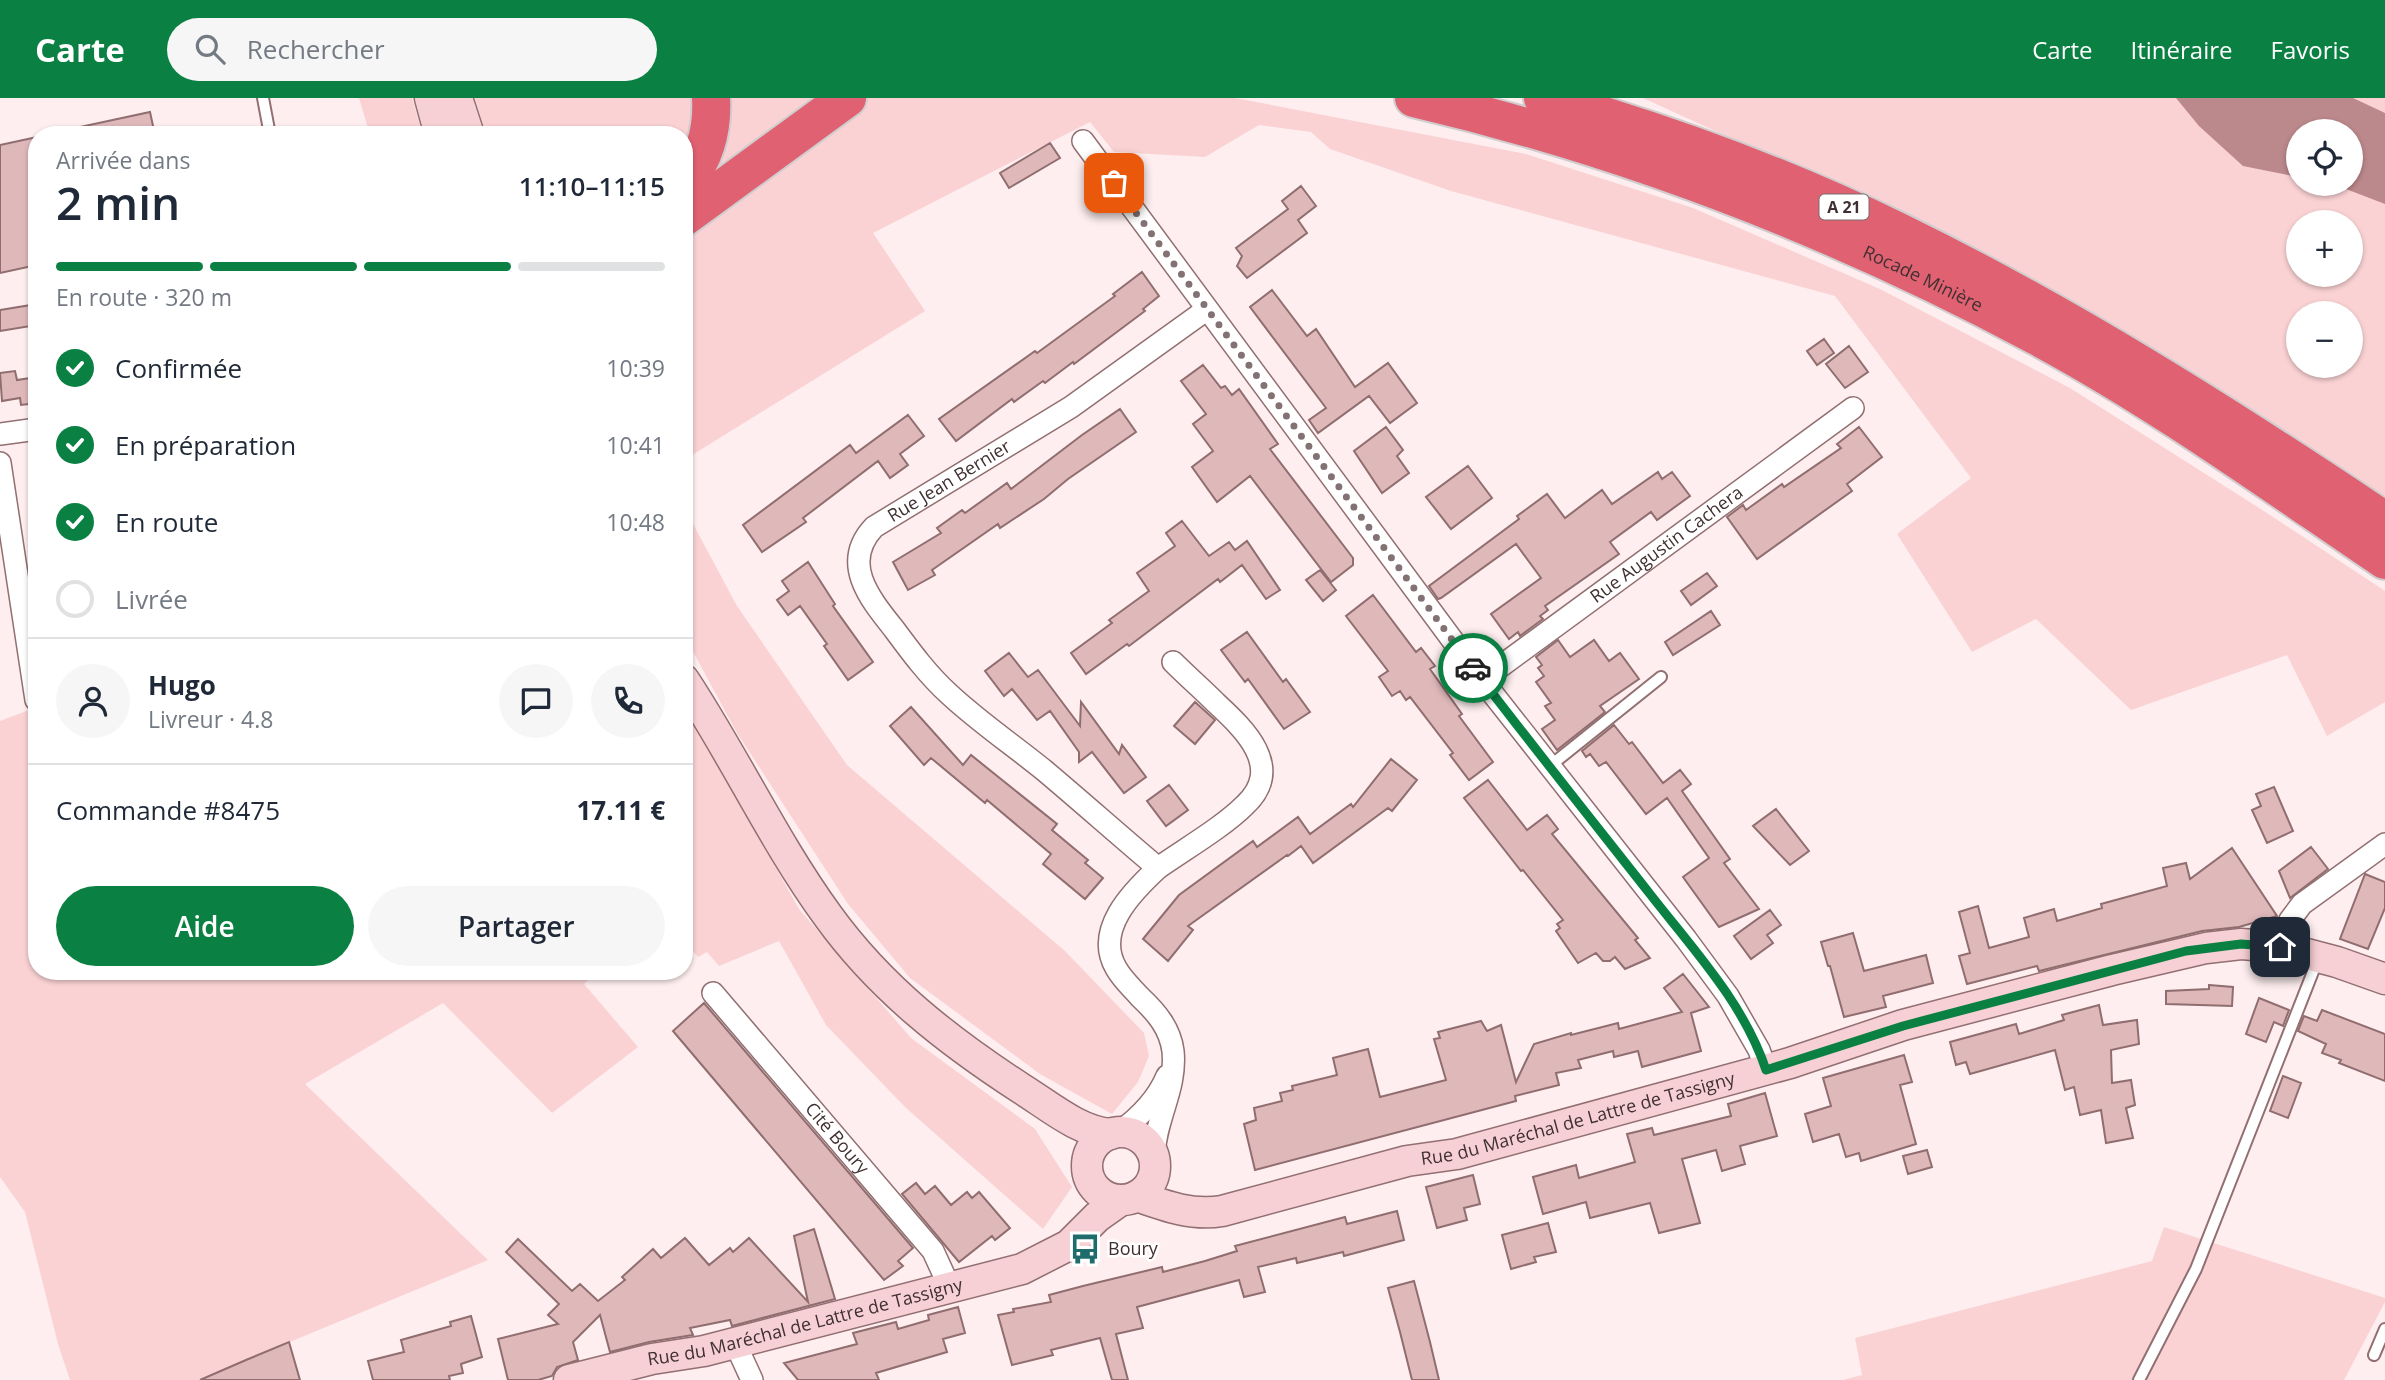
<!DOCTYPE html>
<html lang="fr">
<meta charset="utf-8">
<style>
:root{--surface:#fff;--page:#f6f6f7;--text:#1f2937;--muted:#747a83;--line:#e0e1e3;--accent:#0b8043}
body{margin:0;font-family:"Open Sans",sans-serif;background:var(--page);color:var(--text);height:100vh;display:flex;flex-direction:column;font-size:26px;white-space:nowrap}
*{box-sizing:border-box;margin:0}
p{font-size:23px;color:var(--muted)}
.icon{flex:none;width:38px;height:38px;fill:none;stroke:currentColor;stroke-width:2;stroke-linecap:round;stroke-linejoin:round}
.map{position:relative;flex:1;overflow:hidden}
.drawer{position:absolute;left:28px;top:28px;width:665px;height:854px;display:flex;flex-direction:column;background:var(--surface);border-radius:28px;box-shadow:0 2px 5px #0004}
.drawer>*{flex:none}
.fabs{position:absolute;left:2286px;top:21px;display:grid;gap:14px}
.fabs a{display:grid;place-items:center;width:77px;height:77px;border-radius:50%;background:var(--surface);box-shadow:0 2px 5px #0004;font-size:35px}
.pin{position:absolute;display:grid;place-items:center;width:60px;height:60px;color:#fff;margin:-30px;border-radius:14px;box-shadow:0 4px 10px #0006}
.courier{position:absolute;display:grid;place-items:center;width:70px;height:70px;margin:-35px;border:5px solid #0b8043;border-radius:50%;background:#fff;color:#222;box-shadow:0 2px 9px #0007}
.summary em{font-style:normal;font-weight:600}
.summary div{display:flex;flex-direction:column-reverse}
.summary{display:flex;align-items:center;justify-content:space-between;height:119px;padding:0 28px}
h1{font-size:46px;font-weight:600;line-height:52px}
.bar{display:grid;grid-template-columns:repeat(4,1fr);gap:10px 7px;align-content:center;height:84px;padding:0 28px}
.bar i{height:9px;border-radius:5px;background:var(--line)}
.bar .selected{background:var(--accent)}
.bar p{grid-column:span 4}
.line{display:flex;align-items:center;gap:18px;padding:0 28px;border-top:2px solid var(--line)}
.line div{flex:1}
.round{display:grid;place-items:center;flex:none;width:74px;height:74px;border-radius:37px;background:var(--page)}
ol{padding:0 28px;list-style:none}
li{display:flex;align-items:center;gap:21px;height:77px}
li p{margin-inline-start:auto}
li .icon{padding:7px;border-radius:50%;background:var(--accent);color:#fff;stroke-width:4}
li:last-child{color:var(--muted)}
li i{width:38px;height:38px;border:4px solid var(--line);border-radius:50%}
.primary-button{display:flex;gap:14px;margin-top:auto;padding:14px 28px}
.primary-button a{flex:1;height:80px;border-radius:42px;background:var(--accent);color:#fff;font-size:28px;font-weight:600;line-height:80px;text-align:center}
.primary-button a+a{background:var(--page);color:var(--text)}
header{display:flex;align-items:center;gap:42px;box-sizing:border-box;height:98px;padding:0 35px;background:var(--accent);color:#fff}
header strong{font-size:33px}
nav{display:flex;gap:38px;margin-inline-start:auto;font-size:24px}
.search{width:490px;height:63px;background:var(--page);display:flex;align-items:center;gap:18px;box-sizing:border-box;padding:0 24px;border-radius:38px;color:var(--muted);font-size:26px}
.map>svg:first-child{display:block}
.green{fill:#fad2d4;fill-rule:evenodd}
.water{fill:#bb888b}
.building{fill:#dfb8ba;stroke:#906d6f;stroke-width:2}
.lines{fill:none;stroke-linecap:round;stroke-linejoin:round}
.lane-casing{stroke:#926f71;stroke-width:14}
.street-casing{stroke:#926f71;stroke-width:24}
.secondary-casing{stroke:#926f71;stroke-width:33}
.highway-casing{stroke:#d1cdce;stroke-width:42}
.lane{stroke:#fff;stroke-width:10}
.street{stroke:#fff;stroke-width:21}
.secondary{stroke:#f6d0d4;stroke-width:30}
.highway{stroke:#e06171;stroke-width:38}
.done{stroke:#827274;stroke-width:7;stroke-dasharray:0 12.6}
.route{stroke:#0b8043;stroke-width:9}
.labels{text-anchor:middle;stroke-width:5;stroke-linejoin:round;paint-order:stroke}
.shield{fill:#fff;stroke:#796e6f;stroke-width:2}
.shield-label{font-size:16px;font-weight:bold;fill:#403031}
.street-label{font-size:18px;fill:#403031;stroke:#fff}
.poi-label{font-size:18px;fill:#403031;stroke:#fff;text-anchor:start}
</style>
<header>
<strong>Carte</strong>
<div class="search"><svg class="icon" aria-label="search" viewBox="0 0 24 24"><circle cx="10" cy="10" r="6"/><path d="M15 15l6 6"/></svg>Rechercher</div>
<nav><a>Carte</a><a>Itinéraire</a><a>Favoris</a></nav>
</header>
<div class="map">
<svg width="2385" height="1282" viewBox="0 0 2385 1282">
<rect width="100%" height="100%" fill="#feeeef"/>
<path class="green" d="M359,0H412L423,37H370Z
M475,0H1235L1526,56L1693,110L1880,191L2070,290L2267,415L2385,493V604L2327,638L2287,557L2131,612L2036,521L1972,554L1897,436L1971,380L1835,198L1451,93L1330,51L1311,34L1259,27L1205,59L1114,54L1090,24L873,135L925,213L684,362V144L739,105L721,79L684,65V37H486Z
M1643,0H2385V407L2003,165ZM2298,33H2350V86H2298ZM2298,124H2350V177H2298ZM2298,215H2350V268H2298Z
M684,409L737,508L847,667L1065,853L1144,935L1149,958L1138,984L1112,1016L1040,976L910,880L848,806L737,635L684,537Z
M684,606L799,811L911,940L1035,1031L1072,1089L1043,1131L905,1009L826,927L779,843L719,868L707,854L698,859L684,843Z
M37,609V873H598L584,886L638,949L552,1015L443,905L305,986L488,1162L198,1282H70L58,1246L25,1114L0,1079V623Z
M2164,1129L2385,1200V1204L2344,1282H1843L1862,1277L1855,1240L2152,1163Z"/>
<path class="water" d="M2176,0H2353L2385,15V106L2333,86H2350V33H2298V79L2243,68L2199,28Z"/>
<path class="building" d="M150,14L155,37H81L80,29Z
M37,39V167L0,175V47Z
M1050,45L1060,60L1009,90L1000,75Z
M1301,88L1316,108L1298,122L1307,135L1247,180L1237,168L1242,158L1236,150L1288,111L1282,103Z
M1142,174L1159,198L1143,211L1145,213L1074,266L1073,264L1045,285L1043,283L1014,304L1012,301L956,343L939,321L1035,253L1037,255L1115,198L1113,196Z
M1272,192L1307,238L1316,231L1355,289L1388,265L1417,305L1390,325L1369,298L1318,335L1309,322L1326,310L1250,209Z
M37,206V227L0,233V212Z
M1824,241L1834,255L1817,267L1807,253Z
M1849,248L1868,274L1845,290L1826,266Z
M1203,267L1221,290L1225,288L1232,297L1239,291L1278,346L1270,351L1353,460V467L1331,484L1250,378L1217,404L1192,369L1213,353L1193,326L1206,316L1181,283Z
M15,273L17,282L37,279V305L21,307L20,300L2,303L0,275Z
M1120,311L1136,334L1068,381L1044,401L1000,430L998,426L932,472L935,477L908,492L893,464L941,435L937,430L962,412L965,415L1007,385L1011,391L1082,337Z
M908,317L924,338L900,356L908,367L890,380L878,363L803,420L806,424L762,454L743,427L850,347L856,355Z
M1386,329L1403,352L1397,358L1409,375L1382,395L1354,353Z
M1859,329L1882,359L1847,386L1852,393L1757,461L1727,419L1743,407L1746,412L1782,386L1784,389L1841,350L1837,346Z
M1468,368L1492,400L1451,431L1426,399Z
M1658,374L1662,381L1672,374L1690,398L1657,422L1651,414L1610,444L1619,456L1545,508L1548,512L1540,518L1543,521L1520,538L1518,534L1509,541L1491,516L1541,480L1516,446L1441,500L1438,501L1429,488L1519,421L1517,418L1547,396L1565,420L1602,392L1612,406Z
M1182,423L1209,458L1229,444L1235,452L1247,443L1280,492L1266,501L1242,467L1220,484L1218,481L1129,548L1127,546L1086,576L1071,555L1112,525L1109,522L1149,493L1137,475L1175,448L1166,435Z
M808,464L835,506L833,508L873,564L848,582L824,548L827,546L800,508L788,517L777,502L789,493L782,483Z
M1320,472L1336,492L1323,503L1306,482Z
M1707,475L1717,488L1691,507L1681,493Z
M1373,497L1416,554L1421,550L1435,568L1430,571L1462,616L1459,618L1493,664L1469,682L1450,657L1453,655L1410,599L1406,602L1400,593L1392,598L1379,579L1388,573L1346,518Z
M1711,513L1720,527L1673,557L1665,544Z
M1247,534L1283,584L1286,581L1310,614L1284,631L1248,581L1245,584L1221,552Z
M1558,542L1570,559L1594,542L1609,563L1620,555L1639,581L1600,608L1605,614L1557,652L1542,631L1555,622L1545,608L1551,605L1536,584L1544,578L1538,570L1542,567L1536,559Z
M1009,555L1028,579L1038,572L1080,628L1081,604L1119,656L1122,647L1146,679L1124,695L1092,654L1079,664V654L1050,613L1037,622L1012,591L1004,598L985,573Z
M1195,604L1215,622L1195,646L1174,628Z
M911,609L963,667L971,657L1057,726L1052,732L1088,762L1085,765L1103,780L1085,801L1043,766L1051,756L987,702L985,705L931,660L924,667L890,628Z
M1614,627L1629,646L1632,644L1663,685L1680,672L1691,686L1682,693L1730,761L1724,765L1759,811L1719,829L1683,779L1709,760L1667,700L1646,716L1606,664L1599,668L1590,656L1586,659L1582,653Z
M1391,661L1417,682L1392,713L1388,710L1313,765L1301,748L1288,758L1287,757L1188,828L1193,832L1168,863L1143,841L1179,797L1253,743L1257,749L1298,719L1310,736L1351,706L1353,709Z
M1488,682L1527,732L1547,717L1558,731L1552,736L1638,840L1635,842L1650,860L1625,871L1615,859L1610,863H1603L1596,855L1578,865L1556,833L1560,830L1557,826L1563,822L1523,772L1521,773L1464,700Z
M1169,687L1188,712L1166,728L1147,703Z
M2274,689L2293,733L2267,745L2252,712L2261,708L2256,696Z
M1776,711L1809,753L1790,767L1753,728Z
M2311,749L2328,771L2290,800L2279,773Z
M2232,750L2277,818L2239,829L2202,833L2039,873L2037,868L1967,886L1959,858L1970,855L1959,814L1978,808L1989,850L2029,839L2024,820L2054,811L2057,823L2102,810L2101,806L2167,788L2163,770L2186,765L2190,781Z
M2365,776L2385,784V810L2368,851L2340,841Z
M1770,812L1781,827L1767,837L1773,845L1751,861L1734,838Z
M1853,835L1864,873L1926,857L1933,885L1883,898L1886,909L1844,919L1830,868H1828L1821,844Z
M1683,876L1709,909L1691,915L1701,953L1642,969L1638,953L1614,959L1613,953L1578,962L1581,970L1556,975L1559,987L1515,998L1516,1003L1255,1072L1244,1026L1256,1022L1254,1010L1282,1003L1280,995L1293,992L1292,988L1337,977L1333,960L1368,951L1380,999L1446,982L1434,941L1440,940L1438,934L1481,923L1487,933L1501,927L1516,984L1534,946L1571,935V937L1618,925L1619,931L1682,914L1664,890Z
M2209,887L2233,889L2232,908L2166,906V893L2209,891Z
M2259,900L2289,912L2283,928L2274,924L2266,944L2246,936Z
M704,905L913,1150L898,1163L903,1168L884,1182L673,933Z
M2099,907L2103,927L2137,922L2139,946L2111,952L2112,985L2131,982L2135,1007L2126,1010L2133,1040L2106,1045L2101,1012L2080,1017L2074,989L2065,992L2055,952L1970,976L1966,964L1956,967L1950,944L2016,926L2019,936L2064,922L2062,917Z
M2322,912L2385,936V983L2339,965L2341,962L2322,955L2326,946L2298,933L2304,918L2317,923Z
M1904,957L1912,984L1900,987L1916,1046L1861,1063L1859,1055L1846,1059L1839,1036L1813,1044L1805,1016L1831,1008L1823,980Z
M2283,978L2301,985L2288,1020L2270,1013Z
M1765,995L1777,1038L1740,1048L1745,1066L1722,1073L1716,1052L1682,1061L1700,1125L1659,1135L1650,1105L1590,1120L1586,1104L1543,1116L1533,1079L1576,1067L1579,1080L1635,1064L1627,1036L1652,1030L1654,1037L1731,1018L1728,1006Z
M1927,1052L1932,1069L1908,1076L1903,1058Z
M1473,1077L1480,1106L1464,1110L1467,1122L1437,1130L1426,1089Z
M916,1085L925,1096L935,1088L951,1107L967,1094L972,1100L979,1094L1010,1130L995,1142L992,1138L959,1164L902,1096Z
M1397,1113L1404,1142L1344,1158L1343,1154L1297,1165L1296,1160L1258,1169L1265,1194L1244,1199L1239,1182L1137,1209L1143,1230L1116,1236L1128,1282H1112L1100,1240L1051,1252L1053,1257L1012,1267L998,1217L1014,1214L1013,1211L1051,1204L1049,1197L1083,1188L1162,1169L1163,1174L1205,1163L1237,1153L1235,1148L1345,1119L1347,1126Z
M1548,1125L1556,1154L1534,1159L1536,1164L1511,1171L1502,1137Z
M814,1131L835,1201L732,1228L730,1222L690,1230L693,1237L649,1244L610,1254L600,1217L573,1244L578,1262L557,1269L552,1278L538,1282H508L498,1241L558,1226L548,1217L559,1206L506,1154L518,1141L572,1193L580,1186L598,1203L625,1182L622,1179L653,1151L661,1160L685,1140L709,1167L730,1150L733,1154L749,1140L808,1204L794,1138Z
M1414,1183L1430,1244L1439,1282H1412L1400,1234L1388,1190Z
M958,1209L965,1235L943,1241L947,1254L876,1275L879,1282H798L784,1265L857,1246L853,1235L896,1224L898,1231L929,1222L928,1217Z
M471,1218L482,1259L461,1266L463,1275L449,1278L450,1282H373L368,1263L404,1254L401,1242L451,1228L450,1224Z
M289,1244L300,1282H200L246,1262Z"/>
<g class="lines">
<g class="lane-casing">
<path id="lane" d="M263,0L270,37
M1550,668L1661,579
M2374,1257L2385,1231
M2139,1282L2196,1171L2318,861"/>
</g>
<g class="street-casing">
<g id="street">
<path d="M1083,43L1482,582L1686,841L1728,898L1759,952L1766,972"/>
<path d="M0,336L37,331"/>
<path d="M0,365L36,602"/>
<path id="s1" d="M1482,582L1853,310"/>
<path d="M1158,770C1185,751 1223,729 1245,707C1285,669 1244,631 1216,605C1202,591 1187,578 1173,564"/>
<path d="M2280,849L2290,822L2302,806L2385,746"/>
<path id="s2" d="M713,895L933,1153L950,1190"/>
<path d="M1119,1034C1140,1019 1157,1002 1167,978"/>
<path id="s3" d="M1154,1058C1155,1021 1177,991 1173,953C1170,930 1156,914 1140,899C1132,890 1122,881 1116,870C1094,832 1132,794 1158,770C1120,738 1083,705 1045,673C1013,647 979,624 949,596C928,577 911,554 894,531C870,501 840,465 874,429L1071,309L1206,212"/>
<path d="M735,1245L752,1282"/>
</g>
</g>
<g class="secondary-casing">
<g id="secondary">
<path d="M430,0L440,37"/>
<path d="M457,0L469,37"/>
<path d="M684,582C735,659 774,744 828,818C880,890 948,943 1022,991C1048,1007 1079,1034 1111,1036"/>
<circle cx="1121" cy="1068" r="34"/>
<path id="s4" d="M1137,1098C1165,1108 1192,1118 1222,1113L1407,1063L1457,1056L1790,965L1903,927L2112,872L2206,850L2241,846L2280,849L2337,864L2385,881"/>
<path id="s5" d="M569,1282L652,1261L704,1253L1022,1171L1069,1147L1097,1119L1121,1102"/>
</g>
</g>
<g class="highway-casing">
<g id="highway">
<path id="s6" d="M1414,0C1631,51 1841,133 2037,238C2158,303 2271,385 2385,462"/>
<path d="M1543,0C1664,34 1786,79 1899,134C2069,217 2228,318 2385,423"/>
<path d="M684,88C704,60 713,34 711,0"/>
<path d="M684,119L847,0"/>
</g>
</g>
<use href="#lane" class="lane"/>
<use href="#street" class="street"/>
<use href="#secondary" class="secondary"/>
<use href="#highway" class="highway"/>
</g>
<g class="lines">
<path class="done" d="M1114,85L1473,570"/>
<path class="route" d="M1473,570C1531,646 1591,721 1650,796C1692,850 1744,905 1766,972L1903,928L2186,853L2241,846L2280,849"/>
</g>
<defs>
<g id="bus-bare" transform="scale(2.415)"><path d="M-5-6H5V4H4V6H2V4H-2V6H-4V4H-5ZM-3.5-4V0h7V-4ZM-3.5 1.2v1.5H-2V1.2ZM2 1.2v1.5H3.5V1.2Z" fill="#206c6c" stroke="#fff" stroke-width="2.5" paint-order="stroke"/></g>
</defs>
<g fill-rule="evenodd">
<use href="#bus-bare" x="1085" y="1151"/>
</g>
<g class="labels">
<rect class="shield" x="1819.5" y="96.5" width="49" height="25" rx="5"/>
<g class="shield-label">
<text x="1844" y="115">A 21</text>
</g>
<g class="street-label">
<text dy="6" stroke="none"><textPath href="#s6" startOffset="541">Rocade Minière</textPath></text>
<text dy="6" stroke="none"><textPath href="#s3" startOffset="889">Rue Jean Bernier</textPath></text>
<text dy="6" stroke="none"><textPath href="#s1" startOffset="229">Rue Augustin Cachera</textPath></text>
<text dy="6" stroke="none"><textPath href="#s4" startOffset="455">Rue du Maréchal de Lattre de Tassigny</textPath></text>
<text dy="6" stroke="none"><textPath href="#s2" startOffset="191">Cité Boury</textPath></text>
<text dy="6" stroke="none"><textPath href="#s5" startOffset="243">Rue du Maréchal de Lattre de Tassigny</textPath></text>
</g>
<g class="poi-label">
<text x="1108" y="1157">Boury</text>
</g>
</g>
</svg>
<div class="fabs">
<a><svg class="icon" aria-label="locate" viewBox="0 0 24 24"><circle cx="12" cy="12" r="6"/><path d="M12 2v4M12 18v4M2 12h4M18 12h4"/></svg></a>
<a>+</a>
<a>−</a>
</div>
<div class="pin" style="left:1114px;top:85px;background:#ea580c"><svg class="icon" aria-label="bag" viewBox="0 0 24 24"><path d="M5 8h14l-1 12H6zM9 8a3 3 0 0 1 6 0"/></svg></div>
<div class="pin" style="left:2280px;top:849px;background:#1f2937"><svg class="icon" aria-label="home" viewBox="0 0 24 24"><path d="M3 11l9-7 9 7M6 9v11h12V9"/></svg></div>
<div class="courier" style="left:1473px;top:570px"><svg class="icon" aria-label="car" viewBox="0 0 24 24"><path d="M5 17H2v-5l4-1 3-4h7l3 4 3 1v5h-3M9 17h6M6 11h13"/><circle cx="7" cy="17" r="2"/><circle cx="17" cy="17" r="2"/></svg></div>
<section class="drawer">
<div class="summary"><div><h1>2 min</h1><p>Arrivée dans</p></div><em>11:10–11:15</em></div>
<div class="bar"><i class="selected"></i><i class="selected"></i><i class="selected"></i><i></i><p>En route · 320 m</p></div>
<ol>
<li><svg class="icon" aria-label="check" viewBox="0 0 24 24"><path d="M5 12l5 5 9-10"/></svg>Confirmée<p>10:39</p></li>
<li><svg class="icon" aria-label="check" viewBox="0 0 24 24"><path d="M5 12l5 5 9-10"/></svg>En préparation<p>10:41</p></li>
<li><svg class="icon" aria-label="check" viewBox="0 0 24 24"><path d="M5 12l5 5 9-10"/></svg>En route<p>10:48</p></li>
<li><i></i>Livrée</li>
</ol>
<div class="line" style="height:126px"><a class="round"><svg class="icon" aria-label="person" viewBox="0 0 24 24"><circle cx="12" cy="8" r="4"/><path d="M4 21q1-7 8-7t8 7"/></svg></a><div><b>Hugo</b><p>Livreur · 4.8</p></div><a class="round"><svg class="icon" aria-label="chat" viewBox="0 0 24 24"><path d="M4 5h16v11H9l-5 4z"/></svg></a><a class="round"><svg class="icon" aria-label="phone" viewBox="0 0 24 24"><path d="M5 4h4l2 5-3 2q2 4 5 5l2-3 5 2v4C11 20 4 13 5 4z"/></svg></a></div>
<div class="line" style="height:91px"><div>Commande #8475</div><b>17.11 €</b></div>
<div class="primary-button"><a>Aide</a><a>Partager</a></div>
</section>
</div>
